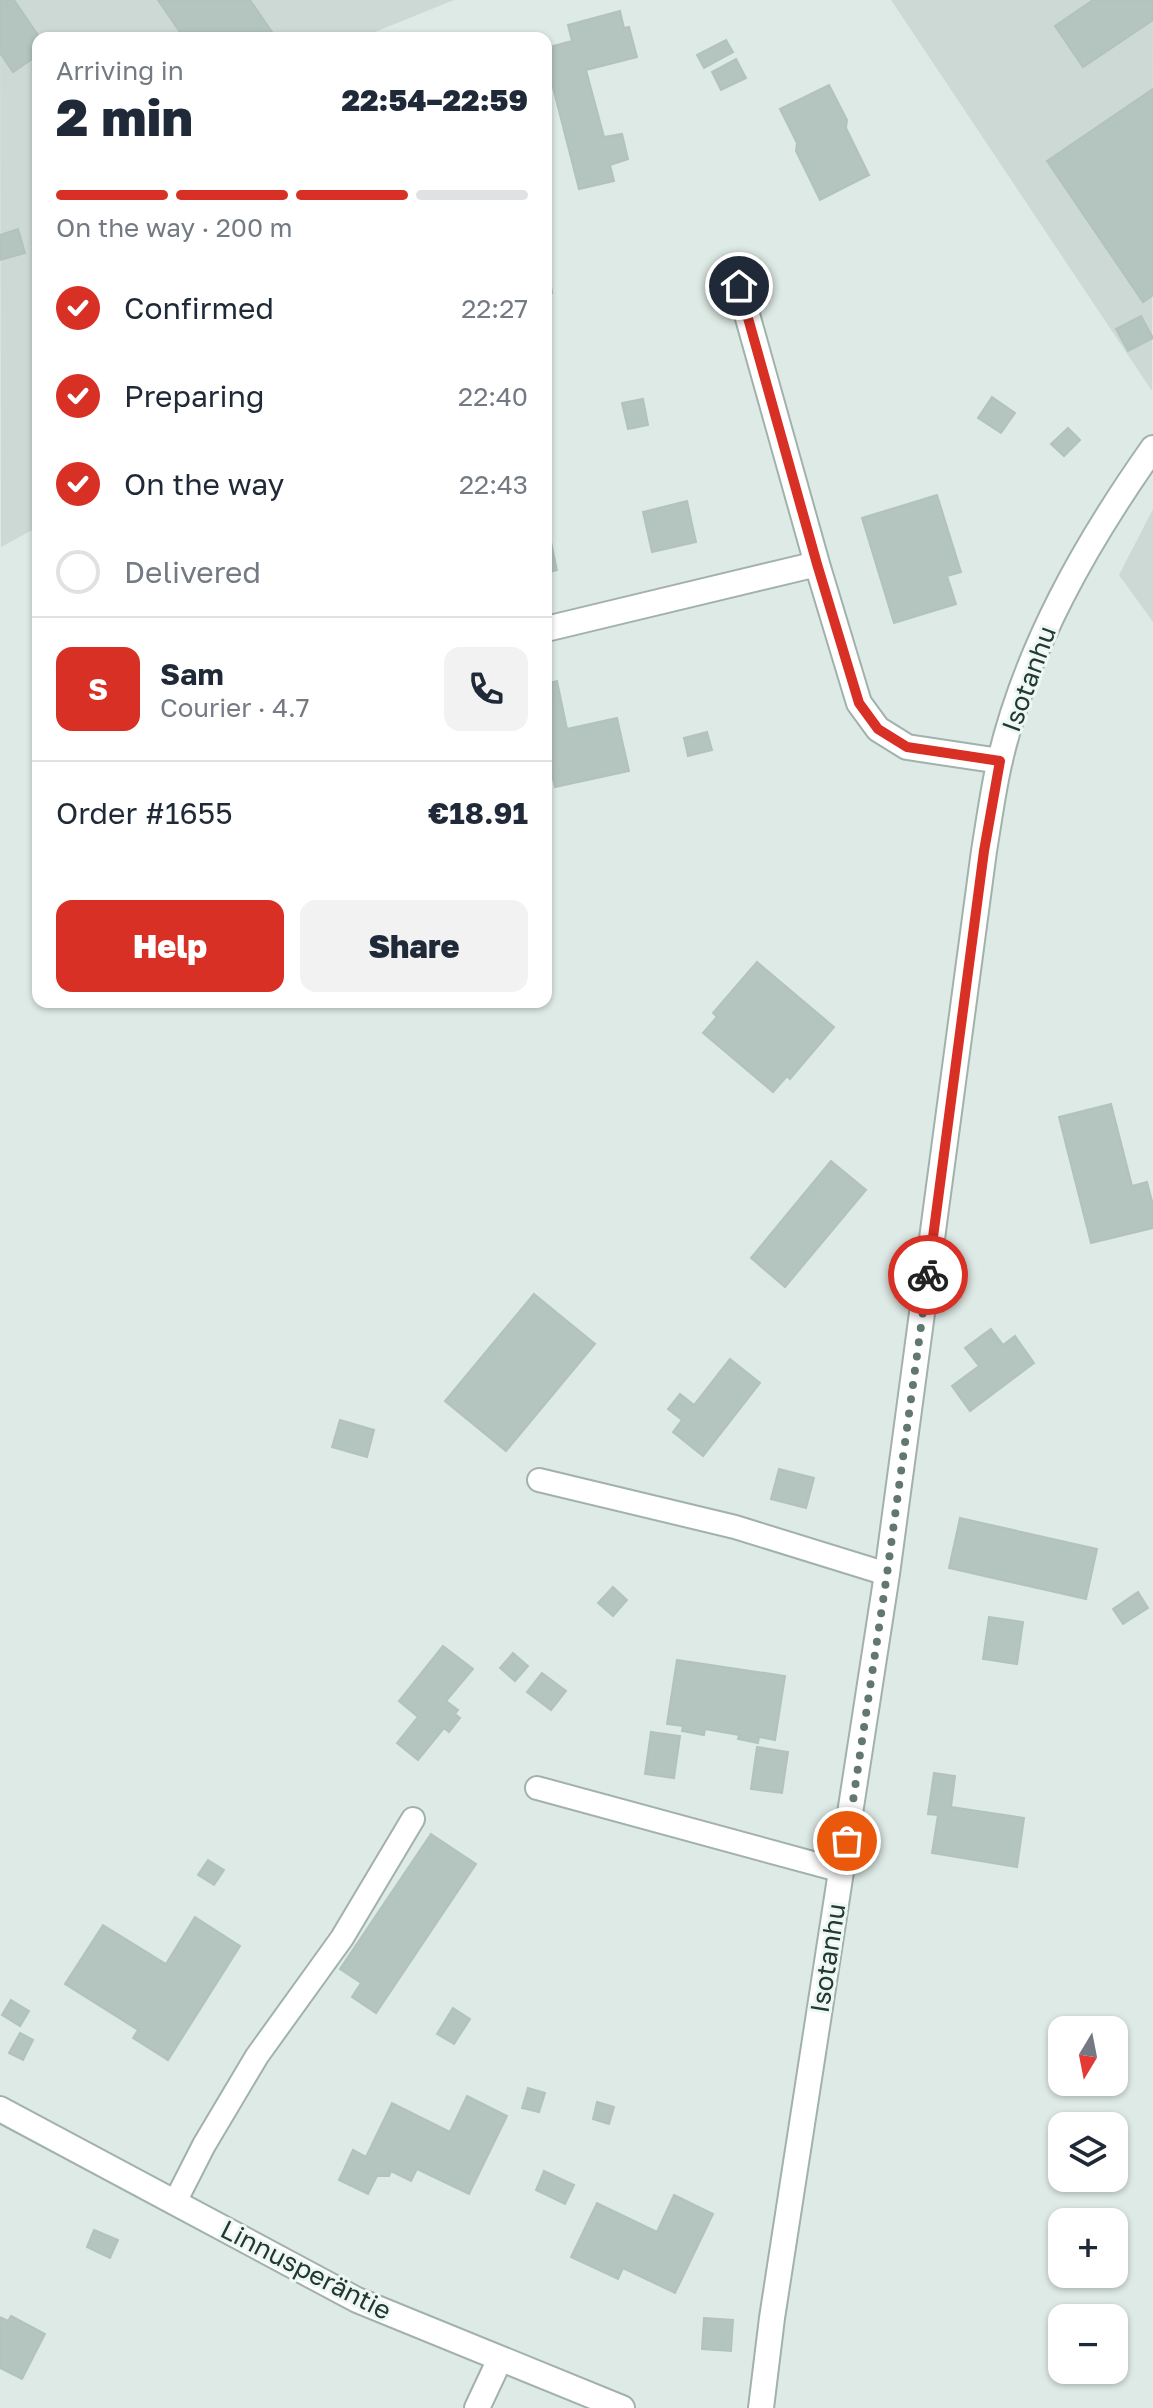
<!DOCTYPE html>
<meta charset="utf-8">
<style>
:root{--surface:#fff;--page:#f2f2f3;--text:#1f2937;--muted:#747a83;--line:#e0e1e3;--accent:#d93025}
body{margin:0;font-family:"Golos Text",sans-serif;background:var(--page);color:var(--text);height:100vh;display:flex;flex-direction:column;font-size:30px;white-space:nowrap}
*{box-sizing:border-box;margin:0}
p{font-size:26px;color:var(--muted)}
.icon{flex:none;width:44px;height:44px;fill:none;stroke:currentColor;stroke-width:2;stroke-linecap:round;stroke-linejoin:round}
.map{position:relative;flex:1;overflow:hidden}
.sheet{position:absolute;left:32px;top:32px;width:520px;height:976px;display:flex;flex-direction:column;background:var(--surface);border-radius:16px;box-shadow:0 2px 6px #0004}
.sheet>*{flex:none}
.needle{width:52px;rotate:190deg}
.buttons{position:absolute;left:1048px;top:2016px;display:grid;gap:16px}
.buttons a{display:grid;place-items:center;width:80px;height:80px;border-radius:16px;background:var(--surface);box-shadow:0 2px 6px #0004;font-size:40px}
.pin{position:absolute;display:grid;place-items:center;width:68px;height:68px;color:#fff;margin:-34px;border:4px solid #fff;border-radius:50%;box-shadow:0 2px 8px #0007}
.courier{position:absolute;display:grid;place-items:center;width:80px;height:80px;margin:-40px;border:6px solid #d93025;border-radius:50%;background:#fff;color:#222;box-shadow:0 2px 10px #0007}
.headline em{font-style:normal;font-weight:800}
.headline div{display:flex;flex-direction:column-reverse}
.headline{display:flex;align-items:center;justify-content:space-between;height:136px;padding:0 24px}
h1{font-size:52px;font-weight:800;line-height:60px}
.bar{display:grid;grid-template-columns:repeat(4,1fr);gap:12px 8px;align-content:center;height:96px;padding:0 24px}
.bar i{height:10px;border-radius:6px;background:var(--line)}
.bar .on{background:var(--accent)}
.bar p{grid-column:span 4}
.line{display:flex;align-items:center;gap:20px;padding:0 24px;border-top:2px solid var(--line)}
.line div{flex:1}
.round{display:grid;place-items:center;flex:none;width:84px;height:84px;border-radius:16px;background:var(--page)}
ol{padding:0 24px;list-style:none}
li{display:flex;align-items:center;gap:24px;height:88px}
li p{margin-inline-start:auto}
li .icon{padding:8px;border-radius:50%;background:var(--accent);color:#fff;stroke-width:4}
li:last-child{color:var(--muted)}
li i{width:44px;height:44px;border:4px solid var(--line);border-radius:50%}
.cta{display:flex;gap:16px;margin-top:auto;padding:16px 24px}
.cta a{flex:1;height:92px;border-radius:16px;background:var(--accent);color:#fff;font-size:32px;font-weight:800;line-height:92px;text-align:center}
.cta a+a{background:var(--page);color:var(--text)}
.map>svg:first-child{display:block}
.built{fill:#cdd9d4}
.building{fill:#b4c4be;stroke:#b1c3bc;stroke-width:2}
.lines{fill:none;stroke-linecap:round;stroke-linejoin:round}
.service-casing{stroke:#a1b1ac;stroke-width:26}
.minor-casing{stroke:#a1b1ac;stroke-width:28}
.tertiary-casing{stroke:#a1b1ac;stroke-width:28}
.service{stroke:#fff;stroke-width:22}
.minor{stroke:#fff;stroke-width:24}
.tertiary{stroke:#fff;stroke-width:24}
.done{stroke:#627771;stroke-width:8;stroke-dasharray:0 14.4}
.route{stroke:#d93025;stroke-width:10}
.labels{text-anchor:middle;stroke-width:6;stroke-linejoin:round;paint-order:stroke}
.street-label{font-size:26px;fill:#203933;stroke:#eff7f3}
</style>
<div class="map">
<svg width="1153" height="2408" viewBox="0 0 1153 2408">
<rect width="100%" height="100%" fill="#deeae5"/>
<path class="built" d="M0,0H454L360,38H38V527L1,547Z
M891,0H1153L1152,391Z
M1153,509V622L1119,575Z"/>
<path class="building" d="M0,0H14L40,38L38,55L13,72L0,53Z
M158,0H250L272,32L264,38H184Z
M1093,0H1153V20L1083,67L1055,26Z
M620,11L624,28L629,27L637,57L586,70L604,137L622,134L628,159L610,165L614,181L579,189L546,60V48L572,41L568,25Z
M726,40L733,52L704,68L697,55Z
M736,59L746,78L721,90L712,72Z
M829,85L847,120L846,128L869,175L820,200L796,151L797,143L780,109Z
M1153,89V295L1143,302L1047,161Z
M18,229L25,253L0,260V235Z
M546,273H549L552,293L546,294Z
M1141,316L1153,338L1128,351L1116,329Z
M992,397L1015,413L1001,433L978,418Z
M643,399L648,425L628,429L622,403Z
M1068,428L1080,440L1064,456L1051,444Z
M937,495L961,572L947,576L956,604L894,623L862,518Z
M687,501L696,542L652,552L643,512Z
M546,519L557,570L546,573Z
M557,681L567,729L617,718L629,771L555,787L546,749V684Z
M707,732L712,750L688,756L684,738Z
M757,962L834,1027L790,1079L787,1076L773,1092L703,1033L717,1017L713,1013Z
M1111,1104L1132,1186L1147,1182L1153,1205V1228L1091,1243L1059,1117Z
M831,1161L866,1190L785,1287L751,1258Z
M534,1294L595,1344L506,1451L445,1401Z
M991,1329L1003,1345L1015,1336L1034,1363L970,1411L952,1386L979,1366L965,1348Z
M730,1359L760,1383L703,1456L673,1432L682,1420L668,1409L680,1394L694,1405Z
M340,1420L374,1430L367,1457L332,1447Z
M779,1469L814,1478L806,1508L771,1499Z
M960,1518L1097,1549L1086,1599L949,1568Z
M613,1587L627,1600L613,1616L598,1603Z
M1138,1592L1148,1608L1123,1624L1113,1609Z
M989,1617L1023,1622L1017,1664L983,1659Z
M443,1646L473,1669L446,1701L458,1710L455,1714L460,1718L449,1732L444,1728L418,1760L397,1743L418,1717L399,1701Z
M513,1653L528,1666L515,1681L500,1668Z
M677,1660L785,1676L775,1740L759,1737L758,1743L738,1739L739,1735L705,1729L704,1735L682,1731L683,1726L667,1724Z
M542,1673L566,1691L551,1710L527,1692Z
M651,1732L680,1736L674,1778L645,1774Z
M757,1747L788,1752L782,1793L751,1789Z
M934,1773L955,1776L951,1807L1024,1818L1017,1867L932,1853L938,1815L928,1814Z
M431,1834L476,1864L376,2013L352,1997L361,1983L340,1969Z
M208,1860L224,1870L214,1885L198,1875Z
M195,1917L240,1946L168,2060L133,2038L138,2030L65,1984L103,1925L166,1964Z
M11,2000L29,2011L20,2026L2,2015Z
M453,2008L470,2019L454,2044L437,2034Z
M20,2033L33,2040L23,2060L9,2053Z
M528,2088L545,2093L539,2112L522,2108Z
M467,2096L507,2116L469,2194L417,2169L411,2181L391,2171L389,2176H377L368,2194L339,2180L353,2150L366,2157L392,2103L450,2132Z
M597,2102L614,2107L609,2124L593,2119Z
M544,2171L574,2185L565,2204L536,2190Z
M674,2195L713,2214L675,2293L623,2268L618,2279L571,2257L597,2203L657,2232Z
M94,2230L118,2240L110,2258L87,2247Z
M11,2316L45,2334L22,2379L0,2368V2317L8,2321Z
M704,2318L733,2320L731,2351L702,2349Z"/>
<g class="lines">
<g class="service-casing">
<path id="service" d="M539,1480L735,1527L887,1574
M537,1788L842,1871
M175,2202L204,2145L257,2056L342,1938L413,1819"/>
</g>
<g class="minor-casing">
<path id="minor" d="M739,286L817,564L859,703L878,729L907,747L1000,761
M546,629L817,564
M477,2408L500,2359
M761,2408L772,2318L887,1574L984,851C989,821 993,790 1000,760C1027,646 1086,543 1153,448"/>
</g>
<g class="tertiary-casing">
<path id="tertiary" d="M0,2109L357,2300L622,2408"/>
</g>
<use href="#service" class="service"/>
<use href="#minor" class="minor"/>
<use href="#tertiary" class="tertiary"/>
</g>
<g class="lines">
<path class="done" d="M847,1841L887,1574L928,1275"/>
<path class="route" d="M739,286L817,564L859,703L878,729L907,747L1000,761L984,851L928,1275"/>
</g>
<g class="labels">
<g class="street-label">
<text transform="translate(1029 679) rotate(-70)" y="9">Isotanhu</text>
<text transform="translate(828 1958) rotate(-81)" y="9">Isotanhu</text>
<text transform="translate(306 2270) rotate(27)" y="9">Linnusperäntie</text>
</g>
</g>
</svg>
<div class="buttons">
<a><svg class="needle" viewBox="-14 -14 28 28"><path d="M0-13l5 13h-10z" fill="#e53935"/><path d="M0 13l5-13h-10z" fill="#747a83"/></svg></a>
<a><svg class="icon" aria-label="layers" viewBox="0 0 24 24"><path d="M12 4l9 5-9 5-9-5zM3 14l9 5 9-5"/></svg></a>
<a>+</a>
<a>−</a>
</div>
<div class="pin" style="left:847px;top:1841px;background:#ea580c"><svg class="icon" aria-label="bag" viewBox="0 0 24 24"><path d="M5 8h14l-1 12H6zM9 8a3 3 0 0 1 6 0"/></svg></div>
<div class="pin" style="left:739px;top:286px;background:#1f2937"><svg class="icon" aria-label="home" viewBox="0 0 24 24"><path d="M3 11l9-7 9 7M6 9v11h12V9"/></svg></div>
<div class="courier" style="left:928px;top:1275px"><svg class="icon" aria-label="bike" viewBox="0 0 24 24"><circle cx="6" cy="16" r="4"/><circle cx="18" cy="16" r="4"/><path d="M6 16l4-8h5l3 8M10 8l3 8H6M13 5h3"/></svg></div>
<section class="sheet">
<div class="headline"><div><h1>2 min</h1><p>Arriving in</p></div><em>22:54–22:59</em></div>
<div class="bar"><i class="on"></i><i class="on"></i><i class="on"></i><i></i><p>On the way · 200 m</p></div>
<ol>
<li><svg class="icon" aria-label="check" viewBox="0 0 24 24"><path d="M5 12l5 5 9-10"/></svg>Confirmed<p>22:27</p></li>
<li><svg class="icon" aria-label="check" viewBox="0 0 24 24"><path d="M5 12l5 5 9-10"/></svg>Preparing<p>22:40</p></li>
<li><svg class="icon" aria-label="check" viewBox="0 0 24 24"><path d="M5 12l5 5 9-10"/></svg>On the way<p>22:43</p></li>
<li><i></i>Delivered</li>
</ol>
<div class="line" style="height:144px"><b class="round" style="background:var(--accent);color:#fff">S</b><div><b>Sam</b><p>Courier · 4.7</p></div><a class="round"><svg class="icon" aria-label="phone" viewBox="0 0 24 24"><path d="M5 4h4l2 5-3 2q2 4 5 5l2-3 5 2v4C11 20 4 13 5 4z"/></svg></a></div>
<div class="line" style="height:104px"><div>Order #1655</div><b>€18.91</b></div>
<div class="cta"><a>Help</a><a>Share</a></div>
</section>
</div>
